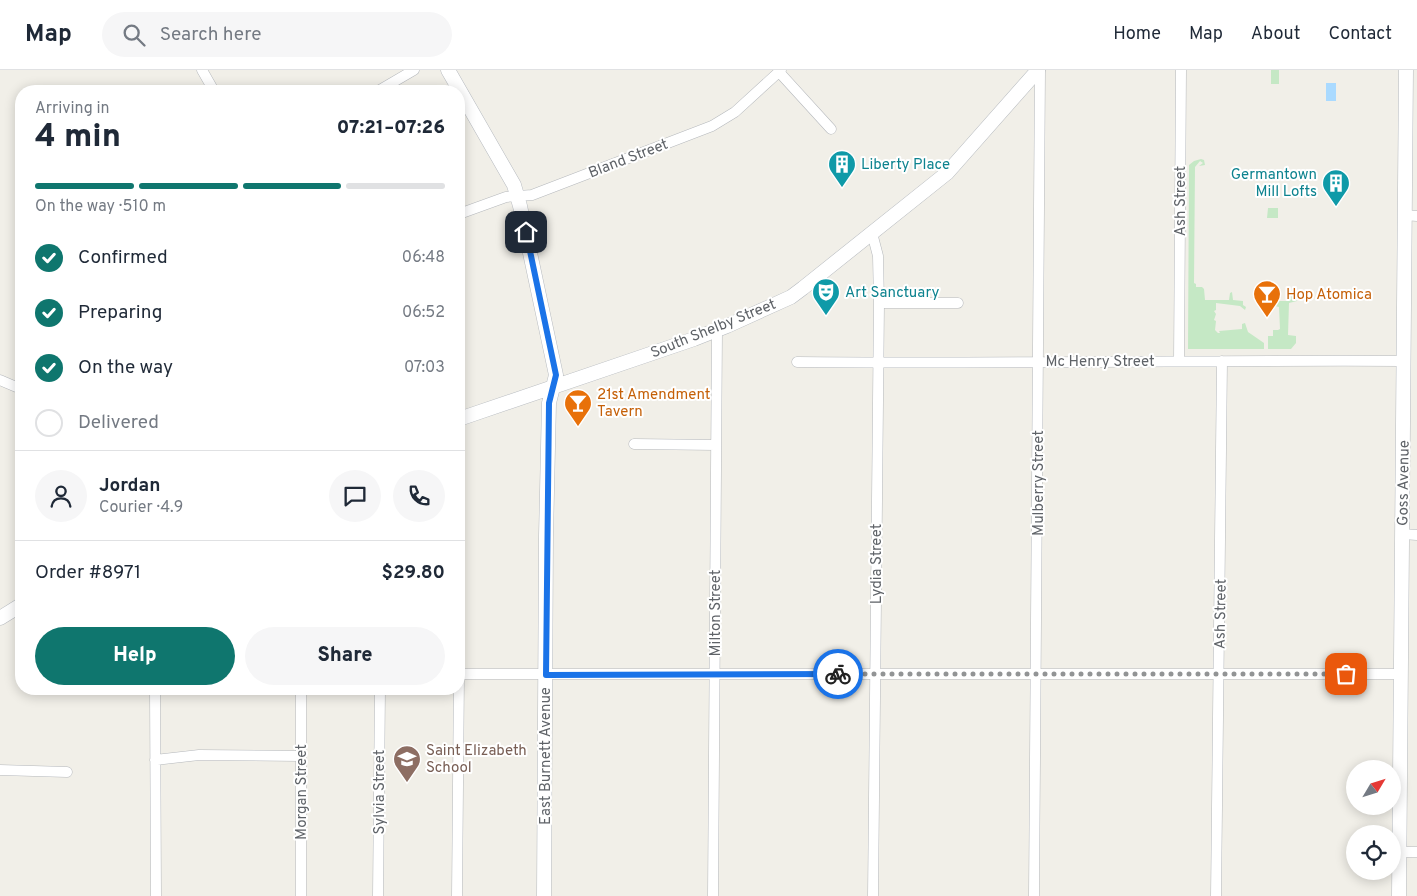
<!DOCTYPE html>
<meta charset="utf-8">
<style>
:root{--surface:#fff;--page:#f6f6f7;--text:#1f2937;--muted:#747a83;--line:#e0e1e3;--accent:#0f766e}
body{margin:0;font-family:Overpass,sans-serif;background:var(--page);color:var(--text);height:100vh;display:flex;flex-direction:column;font-size:19px;white-space:nowrap}
*{box-sizing:border-box;margin:0}
p{font-size:16px;color:var(--muted)}
.icon{flex:none;width:28px;height:28px;fill:none;stroke:currentColor;stroke-width:2;stroke-linecap:round;stroke-linejoin:round}
.map{position:relative;flex:1;overflow:hidden}
.side{position:absolute;left:15px;top:15px;width:450px;height:610px;display:flex;flex-direction:column;background:var(--surface);border-radius:20px;box-shadow:0 2px 12px #0003}
.side>*{flex:none}
.needle{width:32px;rotate:52deg}
.fabs{position:absolute;left:1346px;top:690px;display:grid;gap:10px}
.fabs a{display:grid;place-items:center;width:55px;height:55px;border-radius:50%;background:var(--surface);box-shadow:0 2px 12px #0003;font-size:25px}
.pin{position:absolute;display:grid;place-items:center;width:42px;height:42px;color:#fff;margin:-21px;border-radius:10px;box-shadow:0 2px 8px #0006}
.courier{position:absolute;display:grid;place-items:center;width:50px;height:50px;margin:-25px;border:4px solid #1a73e8;border-radius:50%;background:#fff;color:#222;box-shadow:0 1px 6px #0007}
.headline em{font-style:normal;font-weight:800}
.headline div{display:flex;flex-direction:column-reverse}
.headline{display:flex;align-items:center;justify-content:space-between;height:85px;padding:0 20px}
h1{font-size:32px;font-weight:800;line-height:38px}
.bar{display:grid;grid-template-columns:repeat(4,1fr);gap:8px 5px;align-content:center;height:60px;padding:0 20px}
.bar i{height:6px;border-radius:4px;background:var(--line)}
.bar .selected{background:var(--accent)}
.bar p{grid-column:span 4}
.line{display:flex;align-items:center;gap:12px;padding:0 20px;border-top:1px solid var(--line)}
.line div{flex:1}
.round{display:grid;place-items:center;flex:none;width:52px;height:52px;border-radius:26px;background:var(--page)}
ol{padding:0 20px;list-style:none}
li{display:flex;align-items:center;gap:15px;height:55px}
li p{margin-inline-start:auto}
li .icon{padding:5px;border-radius:50%;background:var(--accent);color:#fff;stroke-width:4}
li:last-child{color:var(--muted)}
li i{width:28px;height:28px;border:2px solid var(--line);border-radius:50%}
.action{display:flex;gap:10px;margin-top:auto;padding:10px 20px}
.action a{flex:1;height:58px;border-radius:30px;background:var(--accent);color:#fff;font-size:20px;font-weight:800;line-height:58px;text-align:center}
.action a+a{background:var(--page);color:var(--text)}
header{display:flex;align-items:center;gap:30px;box-sizing:border-box;height:70px;padding:0 25px;background:var(--surface);border-bottom:1px solid var(--line)}
header strong{font-size:24px}
nav{display:flex;gap:28px;margin-inline-start:auto;font-size:18px}
.search{width:350px;height:45px;background:var(--page);display:flex;align-items:center;gap:12px;box-sizing:border-box;padding:0 18px;border-radius:28px;color:var(--muted);font-size:19px}
.map>svg:first-child{display:block}
.green{fill:#c5e8c5}
.water{fill:#aadaff}
.lines{fill:none;stroke-linecap:round;stroke-linejoin:round}
.street-casing{stroke:#b5b8bc;stroke-width:11}
.secondary-casing{stroke:#b6babf;stroke-width:15}
.street{stroke:#fff;stroke-width:10}
.secondary{stroke:#fff;stroke-width:14}
.done{stroke:#929495;stroke-width:5;stroke-dasharray:0 9}
.route{stroke:#1a73e8;stroke-width:6}
.labels{text-anchor:middle;stroke-width:4;stroke-linejoin:round;paint-order:stroke}
.street-label{font-size:15px;fill:#5f6368;stroke:#fff}
.culture-label{font-size:15px;fill:#0d838f;stroke:#fff;text-anchor:start}
.food-label{font-size:15px;fill:#c56008;stroke:#fff;text-anchor:start}
.education-label{font-size:15px;fill:#785e54;stroke:#fff;text-anchor:start}
</style>
<header>
<strong>Map</strong>
<div class="search"><svg class="icon" aria-label="search" viewBox="0 0 24 24"><circle cx="10" cy="10" r="6"/><path d="M15 15l6 6"/></svg>Search here</div>
<nav><a>Home</a><a>Map</a><a>About</a><a>Contact</a></nav>
</header>
<div class="map">
<svg width="1417" height="826" viewBox="0 0 1417 826">
<rect width="100%" height="100%" fill="#f1efe8"/>
<path class="green" d="M1271,0H1279V14H1271Z
M1201,89L1204,90L1205,95L1199,96L1203,93L1200,91L1195,97L1194,213L1196,214V217H1202L1204,219L1205,230H1229L1230,223L1232,222L1233,230L1243,231V235L1246,237L1245,240L1240,236L1216,233V240L1214,241L1216,244L1214,250L1216,251L1215,260L1218,263H1220L1219,261L1242,259V254L1245,253L1248,262L1264,273V279H1188L1189,95L1194,91Z
M1268,138H1278V148H1267Z
M1291,222L1297,225V231L1289,233L1288,265L1296,266V273L1291,279H1268V266H1273V260H1278L1280,259L1279,237L1275,236V231H1288V224Z"/>
<path class="water" d="M1326,13H1336V31H1326Z"/>
<g class="lines">
<g class="street-casing">
<path id="street" d="M202,0L214,21
M779,2L831,59
M378,21L414,0
M459,144L506,127L532,125L712,56L735,42L781,0
M1404,145L1417,146
M872,163L878,186L879,233L873,826
M879,233H958
M1179,291L1181,0
M797,292C999,294 1201,290 1403,291
M0,310L21,319
M634,374L716,375
M1402,464L1417,465
M459,604H1401
M155,619L156,826
M301,619V826
M155,690L199,685L300,686
M0,700L67,702
M1399,782H1417
M378,826L380,619
M457,826L459,604
M713,826L717,260
M1034,826L1040,0
M1216,826L1222,291"/>
</g>
<g class="secondary-casing">
<path id="secondary" d="M448,0L514,115L520,136L556,305L549,333L546,466L544,826
M459,349L694,269L727,256L791,227L803,218L947,103L1038,0
M0,548L21,535
M1399,826L1406,0"/>
</g>
<use href="#street" class="street"/>
<use href="#secondary" class="secondary"/>
</g>
<g class="lines">
<path class="done" d="M838,604H1346"/>
<path class="route" d="M526,162L556,305L549,333L546,605L838,604"/>
</g>
<defs>
<g id="building-pin" transform="scale(1.4375)"><path d="M0 17L-7.5 6A9.5 9.5 0 1 1 7.5 6Z" fill="#0f9aa8" stroke="#fff"/><path d="M-4-6H4V6H1V3H-1V6H-4ZM-2.5-4.3h1.7v1.8h-1.7ZM.8-4.3h1.7v1.8H.8ZM-2.5-1h1.7V.8h-1.7ZM.8-1h1.7V.8H.8Z" fill="#fff"/></g>
<g id="theatre-pin" transform="scale(1.4375)"><path d="M0 17L-7.5 6A9.5 9.5 0 1 1 7.5 6Z" fill="#0f9aa8" stroke="#fff"/><path d="M-5-5.5Q0-4 5-5.5V0Q5 5 0 6Q-5 5-5 0ZM-3.3-2.5H-1v1.5H-3.3ZM1-2.5H3.3v1.5H1ZM-2.8 1Q0 5.5 2.8 1Z" fill="#fff"/></g>
<g id="bar-pin" transform="scale(1.4375)"><path d="M0 17L-7.5 6A9.5 9.5 0 1 1 7.5 6Z" fill="#e8710a" stroke="#fff"/><path d="M-6-5H6L.8 .8V4.5H3.5V6h-7V4.5H-.8V.8Z" fill="#fff"/></g>
<g id="school-pin" transform="scale(1.4375)"><path d="M0 17L-7.5 6A9.5 9.5 0 1 1 7.5 6Z" fill="#8d6e63" stroke="#fff"/><path d="M0-5L7-2L0 1L-7-2ZM-4 1L0 2.5L4 1V4Q0 6-4 4Z" fill="#fff"/></g>
</defs>
<g fill-rule="evenodd">
<use href="#building-pin" x="842" y="94"/>
<use href="#building-pin" x="1336" y="113"/>
<use href="#theatre-pin" x="826" y="222"/>
<use href="#bar-pin" x="1267" y="224"/>
<use href="#bar-pin" x="578" y="333"/>
<use href="#school-pin" x="407" y="689"/>
</g>
<g class="labels">
<g class="street-label">
<text transform="translate(628 88) rotate(-21)" y="5">Bland Street</text>
<text transform="translate(1180 131) rotate(-90)" y="5">Ash Street</text>
<text transform="translate(713 258) rotate(-22)" y="5">South Shelby Street</text>
<text x="1100" y="296">Mc Henry Street</text>
<text transform="translate(1038 413) rotate(-90)" y="5">Mulberry Street</text>
<text transform="translate(1403 413) rotate(-89)" y="5">Goss Avenue</text>
<text transform="translate(876 494) rotate(-90)" y="5">Lydia Street</text>
<text transform="translate(715 543) rotate(-90)" y="5">Milton Street</text>
<text transform="translate(1220 544) rotate(-89)" y="5">Ash Street</text>
<text transform="translate(545 686) rotate(-90)" y="5">East Burnett Avenue</text>
<text transform="translate(301 722) rotate(-90)" y="5">Morgan Street</text>
<text transform="translate(379 722) rotate(-90)" y="5">Sylvia Street</text>
</g>
<g class="culture-label">
<text x="861" y="99">Liberty Place</text>
<text x="1317" y="109" text-anchor="end">Germantown<tspan x="1317" dy="17">Mill Lofts</tspan></text>
<text x="845" y="227">Art Sanctuary</text>
</g>
<g class="food-label">
<text x="1286" y="229">Hop Atomica</text>
<text x="597" y="329">21st Amendment<tspan x="597" dy="17">Tavern</tspan></text>
</g>
<g class="education-label">
<text x="426" y="685">Saint Elizabeth<tspan x="426" dy="17">School</tspan></text>
</g>
</g>
</svg>
<div class="fabs">
<a><svg class="needle" viewBox="-14 -14 28 28"><path d="M0-13l5 13h-10z" fill="#e53935"/><path d="M0 13l5-13h-10z" fill="#747a83"/></svg></a>
<a><svg class="icon" aria-label="locate" viewBox="0 0 24 24"><circle cx="12" cy="12" r="6"/><path d="M12 2v4M12 18v4M2 12h4M18 12h4"/></svg></a>
</div>
<div class="pin" style="left:1346px;top:604px;background:#ea580c"><svg class="icon" aria-label="bag" viewBox="0 0 24 24"><path d="M5 8h14l-1 12H6zM9 8a3 3 0 0 1 6 0"/></svg></div>
<div class="pin" style="left:526px;top:162px;background:#1f2937"><svg class="icon" aria-label="home" viewBox="0 0 24 24"><path d="M3 11l9-7 9 7M6 9v11h12V9"/></svg></div>
<div class="courier" style="left:838px;top:604px"><svg class="icon" aria-label="bike" viewBox="0 0 24 24"><circle cx="6" cy="16" r="4"/><circle cx="18" cy="16" r="4"/><path d="M6 16l4-8h5l3 8M10 8l3 8H6M13 5h3"/></svg></div>
<section class="side">
<div class="headline"><div><h1>4 min</h1><p>Arriving in</p></div><em>07:21–07:26</em></div>
<div class="bar"><i class="selected"></i><i class="selected"></i><i class="selected"></i><i></i><p>On the way · 510 m</p></div>
<ol>
<li><svg class="icon" aria-label="check" viewBox="0 0 24 24"><path d="M5 12l5 5 9-10"/></svg>Confirmed<p>06:48</p></li>
<li><svg class="icon" aria-label="check" viewBox="0 0 24 24"><path d="M5 12l5 5 9-10"/></svg>Preparing<p>06:52</p></li>
<li><svg class="icon" aria-label="check" viewBox="0 0 24 24"><path d="M5 12l5 5 9-10"/></svg>On the way<p>07:03</p></li>
<li><i></i>Delivered</li>
</ol>
<div class="line" style="height:90px"><a class="round"><svg class="icon" aria-label="person" viewBox="0 0 24 24"><circle cx="12" cy="8" r="4"/><path d="M4 21q1-7 8-7t8 7"/></svg></a><div><b>Jordan</b><p>Courier · 4.9</p></div><a class="round"><svg class="icon" aria-label="chat" viewBox="0 0 24 24"><path d="M4 5h16v11H9l-5 4z"/></svg></a><a class="round"><svg class="icon" aria-label="phone" viewBox="0 0 24 24"><path d="M5 4h4l2 5-3 2q2 4 5 5l2-3 5 2v4C11 20 4 13 5 4z"/></svg></a></div>
<div class="line" style="height:65px"><div>Order #8971</div><b>$29.80</b></div>
<div class="action"><a>Help</a><a>Share</a></div>
</section>
</div>
